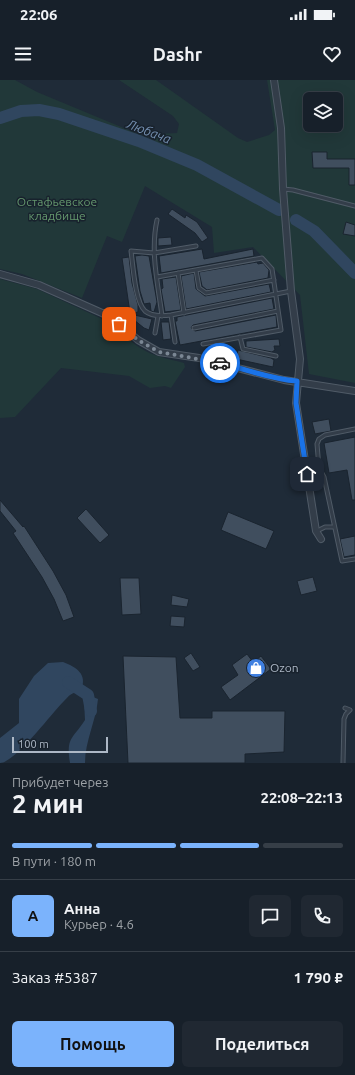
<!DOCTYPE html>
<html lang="ru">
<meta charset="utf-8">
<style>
:root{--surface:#17202a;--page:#202832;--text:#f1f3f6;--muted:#9ea3a8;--line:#363e47;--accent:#7bb3fc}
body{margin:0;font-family:Ubuntu,sans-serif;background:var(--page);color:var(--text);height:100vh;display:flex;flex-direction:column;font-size:15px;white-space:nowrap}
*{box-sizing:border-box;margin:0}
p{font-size:13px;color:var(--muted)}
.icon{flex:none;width:22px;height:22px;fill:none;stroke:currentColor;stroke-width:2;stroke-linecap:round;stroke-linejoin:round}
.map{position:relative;height:683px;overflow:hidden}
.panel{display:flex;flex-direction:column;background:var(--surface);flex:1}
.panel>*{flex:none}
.buttons{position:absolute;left:303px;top:12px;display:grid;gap:8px}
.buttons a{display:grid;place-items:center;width:40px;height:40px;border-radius:6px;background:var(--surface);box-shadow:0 4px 16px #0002,0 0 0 1px var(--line);font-size:20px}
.scale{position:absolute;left:12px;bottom:10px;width:96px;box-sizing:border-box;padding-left:4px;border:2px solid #adb8c6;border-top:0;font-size:11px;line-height:14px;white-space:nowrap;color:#adb8c6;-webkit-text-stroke:3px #18222d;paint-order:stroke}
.pin{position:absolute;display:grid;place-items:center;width:34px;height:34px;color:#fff;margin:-17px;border-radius:8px;box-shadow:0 2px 6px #0006}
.courier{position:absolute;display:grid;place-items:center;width:40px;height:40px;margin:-20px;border:3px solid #1a73e8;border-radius:50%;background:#fff;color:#222;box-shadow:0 1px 5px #0007}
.overview em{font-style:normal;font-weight:700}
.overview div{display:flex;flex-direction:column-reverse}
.overview{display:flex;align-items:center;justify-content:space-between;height:68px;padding:0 12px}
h1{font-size:26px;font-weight:700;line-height:30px}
.bar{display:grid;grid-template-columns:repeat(4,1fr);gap:6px 4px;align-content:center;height:48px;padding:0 12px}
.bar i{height:5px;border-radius:3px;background:var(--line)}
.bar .current{background:var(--accent)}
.bar p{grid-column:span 4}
.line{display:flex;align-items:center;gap:10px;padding:0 12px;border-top:1px solid var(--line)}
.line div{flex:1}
.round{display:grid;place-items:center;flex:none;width:42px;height:42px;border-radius:6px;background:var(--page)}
.button{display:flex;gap:8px;margin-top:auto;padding:8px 12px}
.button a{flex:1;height:46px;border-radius:6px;background:var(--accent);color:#111;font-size:16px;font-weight:700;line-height:46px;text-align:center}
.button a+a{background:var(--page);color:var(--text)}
.status{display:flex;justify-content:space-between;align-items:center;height:28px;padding:0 20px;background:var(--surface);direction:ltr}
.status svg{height:11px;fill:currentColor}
header{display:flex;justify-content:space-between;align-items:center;height:52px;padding:0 12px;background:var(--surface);font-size:18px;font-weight:700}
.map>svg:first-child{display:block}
.green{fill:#213839;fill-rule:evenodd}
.water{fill:#30465f}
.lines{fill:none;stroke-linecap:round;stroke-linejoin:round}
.river{stroke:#30465f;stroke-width:12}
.building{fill:#404e5e;stroke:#1a242f}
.lane-casing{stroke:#505b67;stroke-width:5}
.street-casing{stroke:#505b67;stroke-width:8}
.lane{stroke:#333d49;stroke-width:3}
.street{stroke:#333d49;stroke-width:6}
.done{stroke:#7b8794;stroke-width:4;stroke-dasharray:0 7.2}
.route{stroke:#1a73e8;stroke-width:5}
.labels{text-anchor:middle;stroke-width:3;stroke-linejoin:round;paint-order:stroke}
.park-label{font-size:12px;fill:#64976d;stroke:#18222d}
.poi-label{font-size:12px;fill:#adb8c6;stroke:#18222d;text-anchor:start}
.water-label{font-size:13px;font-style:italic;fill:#748fb0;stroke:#18222d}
</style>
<div class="status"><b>22:06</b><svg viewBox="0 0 49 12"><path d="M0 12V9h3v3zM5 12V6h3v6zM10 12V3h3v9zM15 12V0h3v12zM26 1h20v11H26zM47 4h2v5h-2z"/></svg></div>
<header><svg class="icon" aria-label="menu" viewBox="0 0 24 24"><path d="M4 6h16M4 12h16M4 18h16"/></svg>Dashr<svg class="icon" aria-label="heart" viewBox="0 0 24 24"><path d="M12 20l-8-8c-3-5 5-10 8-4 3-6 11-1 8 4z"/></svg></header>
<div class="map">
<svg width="355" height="683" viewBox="0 0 355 683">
<rect width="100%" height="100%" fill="#1f2b38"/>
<path class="green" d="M0,0H15L37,12L155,61L158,54L177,53L179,44L173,36L119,0H156L238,58L247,62L269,55L275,50L267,0H355V303L309,294L300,215L253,167L214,173L212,147L145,106L122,162L107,156L82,218L22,194L0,189ZM310,19H336V45H310Z
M0,199L37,209L100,238C116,246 127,260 142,269C155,277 170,279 184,283L185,287L171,308L165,306L150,308L129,296L61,288L15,337L0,338Z"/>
<path class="water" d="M63,582C76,587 88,594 81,610C78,611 73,613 70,615C55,628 16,683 0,683V658L19,643V619L34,596L48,583Z
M88,615L98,619C96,641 85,661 85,683H70C66,657 72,660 85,640L84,621Z"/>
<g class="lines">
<path class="river" d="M0,38L21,31L39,30L59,34L139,61L197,85L279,130
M296,140L314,151L355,193
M68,602L88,615L91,631"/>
</g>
<path class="building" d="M312,72H327V79H355V105H349V88H313Z
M172,129L185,138L186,135L197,142L208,158L202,162L195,153L168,134Z
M346,142L355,145V156L343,154Z
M171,157L172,165L158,166V158Z
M202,169L204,179L253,169L254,176L161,193L159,176Z
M142,175L149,176L157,222L154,232L151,231L150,223L144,224L140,211L135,176Z
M129,177L132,203L138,225V232L130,234L152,239L149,250L144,248L124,232L130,233L122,178Z
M257,182L258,184L263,183L269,190L268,198L207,210L202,206L199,192Z
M194,193L196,209L205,216L269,204L271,212L186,229L181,196Z
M176,197L181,230L165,232L161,209L163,208L162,199Z
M272,218L274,229L193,245L191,248L195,251L276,235L277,247L180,265L175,241H177V237Z
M161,242H169L171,259L163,260Z
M279,259L280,266H274L275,270L272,272L246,267V261Z
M238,270L271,278L274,280L273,287L236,279Z
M329,339L331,351L315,354L312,342Z
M355,357V420H352L347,390L329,393L324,363Z
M0,420L23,447L24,446L53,491L66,515L74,537L63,541L54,519L42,497L13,453L16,451L0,431Z
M86,429L109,455L100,463L77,438Z
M228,432L274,451L266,469L221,450Z
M355,456V475L344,477L340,459Z
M313,497L317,511L301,515L297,501Z
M120,498H139L141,534L122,535Z
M172,515L189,519L187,527L171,525Z
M171,536L185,537L184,547L170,546Z
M191,573L200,587L193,591L184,578Z
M247,574L253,582L261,576L271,589L230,620L221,607L238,595L232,585Z
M123,576L176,577L180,638H212V631H285L284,672L245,674V683H128Z"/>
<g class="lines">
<g class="lane-casing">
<path id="lane" d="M283,109L293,110L355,126
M157,140C150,172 158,204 162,236
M196,166L154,173L131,171C133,185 135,222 145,231C152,237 163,236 171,235L291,211
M196,190L199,208L206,213L274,200
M178,193L184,233
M157,197L262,178L272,189L281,250L203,264
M171,235L175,262
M194,248L278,231
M155,253L158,236
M240,257L243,269L276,276
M355,349L325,355L319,359L317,364L319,388L324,397L342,481L355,479
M317,451L325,447H334
M343,683L344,639L346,634L350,630L345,628"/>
</g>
<g class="street-casing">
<path id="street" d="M274,0L281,48L283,109L291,211L300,279L296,323L316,451L321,459
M0,194L39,205L102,233L119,244L138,260L159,272L199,278L284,300L355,311"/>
</g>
<use href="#lane" class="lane"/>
<use href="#street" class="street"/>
</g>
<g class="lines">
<path class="done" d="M119,244L138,260L159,272L220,283"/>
<path class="route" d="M220,283C246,289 270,299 297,301L296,323L307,394"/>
</g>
<defs>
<g id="shop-disc" transform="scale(1)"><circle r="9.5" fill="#3f7fe0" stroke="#18222d"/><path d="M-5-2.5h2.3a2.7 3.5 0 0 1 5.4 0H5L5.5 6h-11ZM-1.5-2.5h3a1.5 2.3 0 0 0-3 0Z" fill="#fff"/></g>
</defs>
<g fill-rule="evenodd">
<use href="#shop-disc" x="256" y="588"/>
</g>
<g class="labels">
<g class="park-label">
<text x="57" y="126">Остафьевское<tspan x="57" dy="14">кладбище</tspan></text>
</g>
<g class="poi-label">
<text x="270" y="592">Ozon</text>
</g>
<g class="water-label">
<text transform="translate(149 51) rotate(21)" y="5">Любача</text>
</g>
</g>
</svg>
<div class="buttons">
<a><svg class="icon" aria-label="layers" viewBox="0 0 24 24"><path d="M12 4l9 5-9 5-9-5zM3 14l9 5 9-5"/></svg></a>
</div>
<div class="scale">100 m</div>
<div class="pin" style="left:119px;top:244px;background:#ea580c"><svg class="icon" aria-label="bag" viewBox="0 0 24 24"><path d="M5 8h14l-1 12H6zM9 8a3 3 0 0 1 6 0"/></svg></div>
<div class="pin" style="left:307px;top:394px;background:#1f2937"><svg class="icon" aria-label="home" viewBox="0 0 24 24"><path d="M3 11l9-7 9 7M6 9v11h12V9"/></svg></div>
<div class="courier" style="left:220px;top:283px"><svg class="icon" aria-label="car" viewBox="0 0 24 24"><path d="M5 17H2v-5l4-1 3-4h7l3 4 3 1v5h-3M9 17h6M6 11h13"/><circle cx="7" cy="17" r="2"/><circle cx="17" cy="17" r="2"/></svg></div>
</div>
<section class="panel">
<div class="overview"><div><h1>2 мин</h1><p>Прибудет через</p></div><em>22:08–22:13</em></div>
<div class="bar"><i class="current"></i><i class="current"></i><i class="current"></i><i></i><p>В пути · 180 m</p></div>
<div class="line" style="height:72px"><b class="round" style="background:var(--accent);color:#111">А</b><div><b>Анна</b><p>Курьер · 4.6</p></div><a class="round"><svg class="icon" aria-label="chat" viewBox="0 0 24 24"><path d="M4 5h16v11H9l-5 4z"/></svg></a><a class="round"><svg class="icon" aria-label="phone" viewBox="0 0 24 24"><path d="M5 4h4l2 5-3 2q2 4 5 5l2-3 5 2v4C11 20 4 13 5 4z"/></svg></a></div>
<div class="line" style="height:52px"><div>Заказ #5387</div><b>1 790 ₽</b></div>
<div class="button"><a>Помощь</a><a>Поделиться</a></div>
</section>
